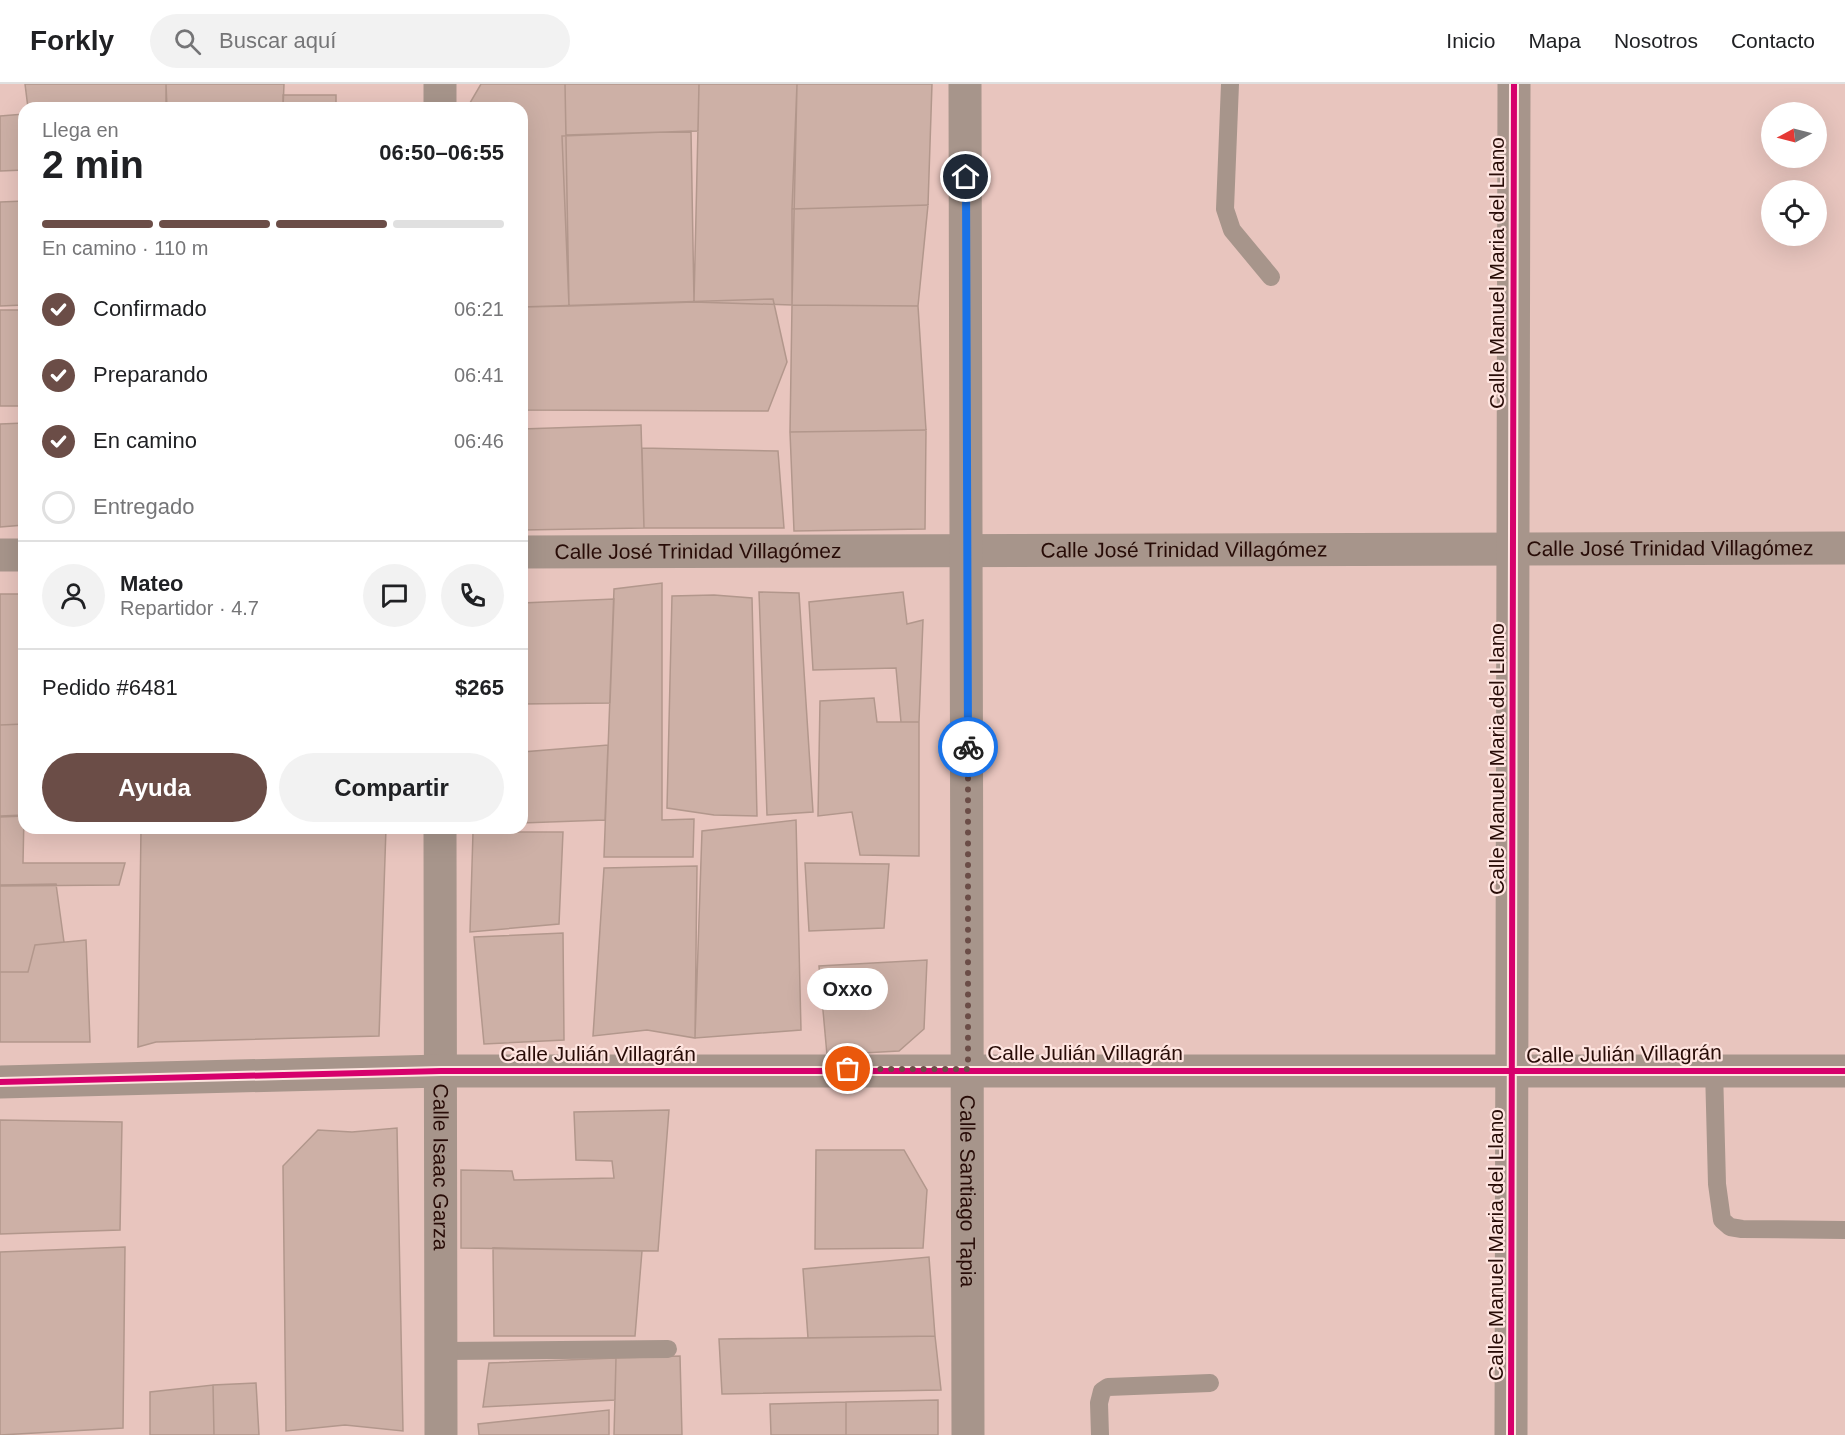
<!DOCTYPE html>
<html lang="es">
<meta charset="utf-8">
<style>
:root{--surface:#fff;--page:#f2f2f2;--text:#202124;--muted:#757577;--line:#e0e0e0;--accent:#6b4d47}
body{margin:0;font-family:Helvetica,sans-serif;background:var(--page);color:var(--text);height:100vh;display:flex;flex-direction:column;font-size:22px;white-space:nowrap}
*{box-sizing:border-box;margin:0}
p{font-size:20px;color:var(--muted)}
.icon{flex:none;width:33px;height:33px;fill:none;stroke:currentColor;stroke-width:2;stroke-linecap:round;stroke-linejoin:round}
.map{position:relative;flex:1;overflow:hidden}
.details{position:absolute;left:18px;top:18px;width:510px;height:732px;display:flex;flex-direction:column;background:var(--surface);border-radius:18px;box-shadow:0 6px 24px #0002}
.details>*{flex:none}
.needle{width:39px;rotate:263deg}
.buttons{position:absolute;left:1761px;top:18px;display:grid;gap:12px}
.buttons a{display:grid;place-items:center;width:66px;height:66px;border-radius:50%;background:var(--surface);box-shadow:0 6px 24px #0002;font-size:30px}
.pin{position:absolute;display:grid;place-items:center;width:51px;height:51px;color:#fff;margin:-26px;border:3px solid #fff;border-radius:50%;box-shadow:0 2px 6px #0007}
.courier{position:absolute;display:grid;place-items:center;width:60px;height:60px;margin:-30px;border:4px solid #1a73e8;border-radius:50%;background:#fff;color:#222;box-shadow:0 2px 8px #0007}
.bubble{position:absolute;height:42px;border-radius:21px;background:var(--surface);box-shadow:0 6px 24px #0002;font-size:20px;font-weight:600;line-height:42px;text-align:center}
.summary em{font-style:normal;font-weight:600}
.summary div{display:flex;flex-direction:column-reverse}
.summary{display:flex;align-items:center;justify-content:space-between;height:102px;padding:0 24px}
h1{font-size:39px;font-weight:600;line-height:45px}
.bar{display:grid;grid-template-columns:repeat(4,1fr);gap:9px 6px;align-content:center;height:72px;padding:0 24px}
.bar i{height:8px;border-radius:4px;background:var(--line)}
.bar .on{background:var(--accent)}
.bar p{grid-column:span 4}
.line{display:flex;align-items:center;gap:15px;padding:0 24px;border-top:2px solid var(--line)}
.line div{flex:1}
.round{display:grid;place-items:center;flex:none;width:63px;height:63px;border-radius:32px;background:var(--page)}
ol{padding:0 24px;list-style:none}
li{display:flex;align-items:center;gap:18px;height:66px}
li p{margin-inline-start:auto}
li .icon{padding:6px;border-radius:50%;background:var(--accent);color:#fff;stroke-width:4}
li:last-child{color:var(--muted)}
li i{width:33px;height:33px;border:3px solid var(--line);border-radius:50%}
.cta{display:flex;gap:12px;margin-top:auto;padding:12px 24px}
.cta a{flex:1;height:69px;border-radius:36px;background:var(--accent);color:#fff;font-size:24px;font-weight:600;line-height:69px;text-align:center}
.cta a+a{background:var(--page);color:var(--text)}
header{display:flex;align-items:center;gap:36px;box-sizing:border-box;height:84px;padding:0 30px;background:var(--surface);border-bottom:2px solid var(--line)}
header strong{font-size:28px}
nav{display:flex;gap:33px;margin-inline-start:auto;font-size:21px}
.search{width:420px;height:54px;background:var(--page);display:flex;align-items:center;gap:15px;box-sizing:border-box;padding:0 21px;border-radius:33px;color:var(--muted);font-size:22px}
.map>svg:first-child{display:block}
.building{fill:#cdb0a6;stroke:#b2978c;stroke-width:1.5}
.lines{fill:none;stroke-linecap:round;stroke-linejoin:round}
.service{stroke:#a7958b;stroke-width:18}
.minor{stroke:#a7958b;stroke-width:33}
.tertiary{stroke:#a7958b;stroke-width:33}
.cycleway-casing{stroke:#fee5e0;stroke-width:10}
.cycleway{stroke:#d6006c;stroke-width:6}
.done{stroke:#6b4d47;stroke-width:6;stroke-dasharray:0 10.8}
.route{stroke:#1a73e8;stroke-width:8}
.labels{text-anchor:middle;stroke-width:4.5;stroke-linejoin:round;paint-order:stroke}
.street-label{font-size:21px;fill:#280c07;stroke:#fee5e0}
</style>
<header>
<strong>Forkly</strong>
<div class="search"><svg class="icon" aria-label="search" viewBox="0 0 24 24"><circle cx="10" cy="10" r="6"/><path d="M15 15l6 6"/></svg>Buscar aquí</div>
<nav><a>Inicio</a><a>Mapa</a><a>Nosotros</a><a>Contacto</a></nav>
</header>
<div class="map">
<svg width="1845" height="1351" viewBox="0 0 1845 1351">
<rect width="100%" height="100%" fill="#e8c5be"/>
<path class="building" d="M25,0H166V24H28Z
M166,0H284L283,24H167Z
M481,0H565L569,222L522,223V24H467Z
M565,0H699L698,47L566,51Z
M699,0H797L792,221L694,218Z
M797,0H932L928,121L792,125Z
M283,11H336V24H283Z
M24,30V86L0,87V32Z
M691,47L694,218L569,222L562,52Z
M24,117V221L0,222V118Z
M928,121L918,222L792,221V125Z
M773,215L787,278L768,327L522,326V223Z
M792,221L918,222L926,346L790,348Z
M0,226H24V322H0Z
M24,339V441L0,443V340Z
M641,341L644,444L522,446V345Z
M926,346L925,445L794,447L790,348Z
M642,364L778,367L784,444H644Z
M662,499V736L694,735L693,773H604L614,505Z
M759,508L799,509L813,728L767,731Z
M903,508L907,540L923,536L919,638H901L896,584L813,586L809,518Z
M0,510H24V640L0,641Z
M714,511L752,514L757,732L714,731L667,724L672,512Z
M614,515L610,619L522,620V519Z
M874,614L877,638H919V772L860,771L852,728L818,732L820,617Z
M24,640V732L0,733V641Z
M608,661L605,736L522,739V668Z
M24,731L23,779H125L119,801L0,802V732Z
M796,736L801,946L695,954L702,747Z
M156,744H386L379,952L156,958L138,963L141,745Z
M473,748H563L559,840L470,848Z
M805,779L889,780L884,844L809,847Z
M697,782L695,954L647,946L593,952L604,784Z
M56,800L64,858L35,861L28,888H0V801Z
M563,849L564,956L484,960L474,853Z
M86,856L90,958H0V888H28L35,861Z
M927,876L924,945L899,967L827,971L819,882Z
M669,1026L658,1167L461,1164V1086L512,1087L514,1096L614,1094L612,1077L576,1076L574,1028Z
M0,1036L122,1038L120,1146L0,1150Z
M397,1044L403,1347L345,1341L286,1347L283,1082L318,1046L352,1048Z
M816,1066H904L927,1106L923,1164L815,1165Z
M125,1163L123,1344L0,1351V1168Z
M493,1164L642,1167L635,1252H494Z
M929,1173L935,1252L808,1254L803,1185Z
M935,1252L941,1306L722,1310L719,1255Z
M680,1272L682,1351H614L616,1274Z
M616,1274L615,1316L483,1323L489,1279Z
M256,1299L259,1351H214L213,1301Z
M213,1301L214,1351H150V1308Z
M938,1316V1351H846V1318Z
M846,1318V1351H771L770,1320Z
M609,1326V1351H479L478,1340Z"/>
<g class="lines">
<path class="service" d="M1230,0L1225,125L1232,146L1271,193
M1714,985L1717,1100L1722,1136L1730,1143L1742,1145L1845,1146
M441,1267L668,1265
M1100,1351L1099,1319L1102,1307L1108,1303L1210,1299"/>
<g class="minor">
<path id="s1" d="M522,468L1845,464"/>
<path d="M0,471H24"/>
<path d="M1511,1351L1514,0"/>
</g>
<g class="tertiary">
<path d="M440,0V24"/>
<path id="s2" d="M965,0L968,1351"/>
<path id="s3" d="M440,744L441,1351"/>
<path d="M0,998L441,987H1845"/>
</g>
<g class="cycleway-casing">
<path id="cycleway" d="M0,998L441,987H1845
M1511,1351L1514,0"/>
</g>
<use href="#cycleway" class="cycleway"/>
</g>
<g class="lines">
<path class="done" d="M848,985H968V663"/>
<path class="route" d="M966,93L968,663"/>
</g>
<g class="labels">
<g class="street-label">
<text transform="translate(1497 189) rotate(-90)" y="7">Calle Manuel Maria del Llano</text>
<text dy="7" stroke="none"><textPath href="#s1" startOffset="1148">Calle José Trinidad Villagómez</textPath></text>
<text dy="7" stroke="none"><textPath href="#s1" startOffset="662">Calle José Trinidad Villagómez</textPath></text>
<text dy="7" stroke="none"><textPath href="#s1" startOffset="176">Calle José Trinidad Villagómez</textPath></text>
<text transform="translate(1497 675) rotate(-90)" y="7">Calle Manuel Maria del Llano</text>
<text x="1085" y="976">Calle Julián Villagrán</text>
<text x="598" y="977">Calle Julián Villagrán</text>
<text transform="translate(1624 970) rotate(-1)" y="7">Calle Julián Villagrán</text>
<text dy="7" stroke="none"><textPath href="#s3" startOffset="339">Calle Isaac Garza</textPath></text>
<text dy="7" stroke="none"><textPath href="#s2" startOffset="1107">Calle Santiago Tapia</textPath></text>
<text transform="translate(1496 1161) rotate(-90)" y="7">Calle Manuel Maria del Llano</text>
</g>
</g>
</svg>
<div class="buttons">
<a><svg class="needle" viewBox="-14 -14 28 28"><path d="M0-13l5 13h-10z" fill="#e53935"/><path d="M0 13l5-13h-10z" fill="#757577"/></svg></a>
<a><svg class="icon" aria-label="locate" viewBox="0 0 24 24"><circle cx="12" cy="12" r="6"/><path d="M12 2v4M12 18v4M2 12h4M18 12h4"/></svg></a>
</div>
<div class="pin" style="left:848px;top:985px;background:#ea580c"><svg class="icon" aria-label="bag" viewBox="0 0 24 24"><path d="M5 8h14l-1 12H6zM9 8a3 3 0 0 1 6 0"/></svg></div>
<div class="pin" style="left:966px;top:93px;background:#1f2937"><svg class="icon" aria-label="home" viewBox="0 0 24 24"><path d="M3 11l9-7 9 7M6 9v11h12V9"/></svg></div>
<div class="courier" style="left:968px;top:663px"><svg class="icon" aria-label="bike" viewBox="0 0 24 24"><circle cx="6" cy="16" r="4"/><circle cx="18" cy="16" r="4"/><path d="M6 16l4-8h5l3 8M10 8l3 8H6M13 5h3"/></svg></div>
<div class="bubble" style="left:807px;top:884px;width:81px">Oxxo</div>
<section class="details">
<div class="summary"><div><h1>2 min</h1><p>Llega en</p></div><em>06:50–06:55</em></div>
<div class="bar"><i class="on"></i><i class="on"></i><i class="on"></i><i></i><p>En camino · 110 m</p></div>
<ol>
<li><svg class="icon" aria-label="check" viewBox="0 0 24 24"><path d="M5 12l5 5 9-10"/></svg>Confirmado<p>06:21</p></li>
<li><svg class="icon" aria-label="check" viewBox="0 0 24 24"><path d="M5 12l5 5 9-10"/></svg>Preparando<p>06:41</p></li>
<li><svg class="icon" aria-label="check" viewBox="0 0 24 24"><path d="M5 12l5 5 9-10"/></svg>En camino<p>06:46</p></li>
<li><i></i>Entregado</li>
</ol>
<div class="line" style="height:108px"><a class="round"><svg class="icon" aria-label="person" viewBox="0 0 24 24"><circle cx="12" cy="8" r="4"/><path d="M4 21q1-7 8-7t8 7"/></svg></a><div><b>Mateo</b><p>Repartidor · 4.7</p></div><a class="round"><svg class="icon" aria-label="chat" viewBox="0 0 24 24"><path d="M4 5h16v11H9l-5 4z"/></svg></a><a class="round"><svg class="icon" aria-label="phone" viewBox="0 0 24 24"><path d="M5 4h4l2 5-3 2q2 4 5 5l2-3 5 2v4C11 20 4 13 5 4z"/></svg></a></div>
<div class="line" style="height:78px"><div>Pedido #6481</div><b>$265</b></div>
<div class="cta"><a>Ayuda</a><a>Compartir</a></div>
</section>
</div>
